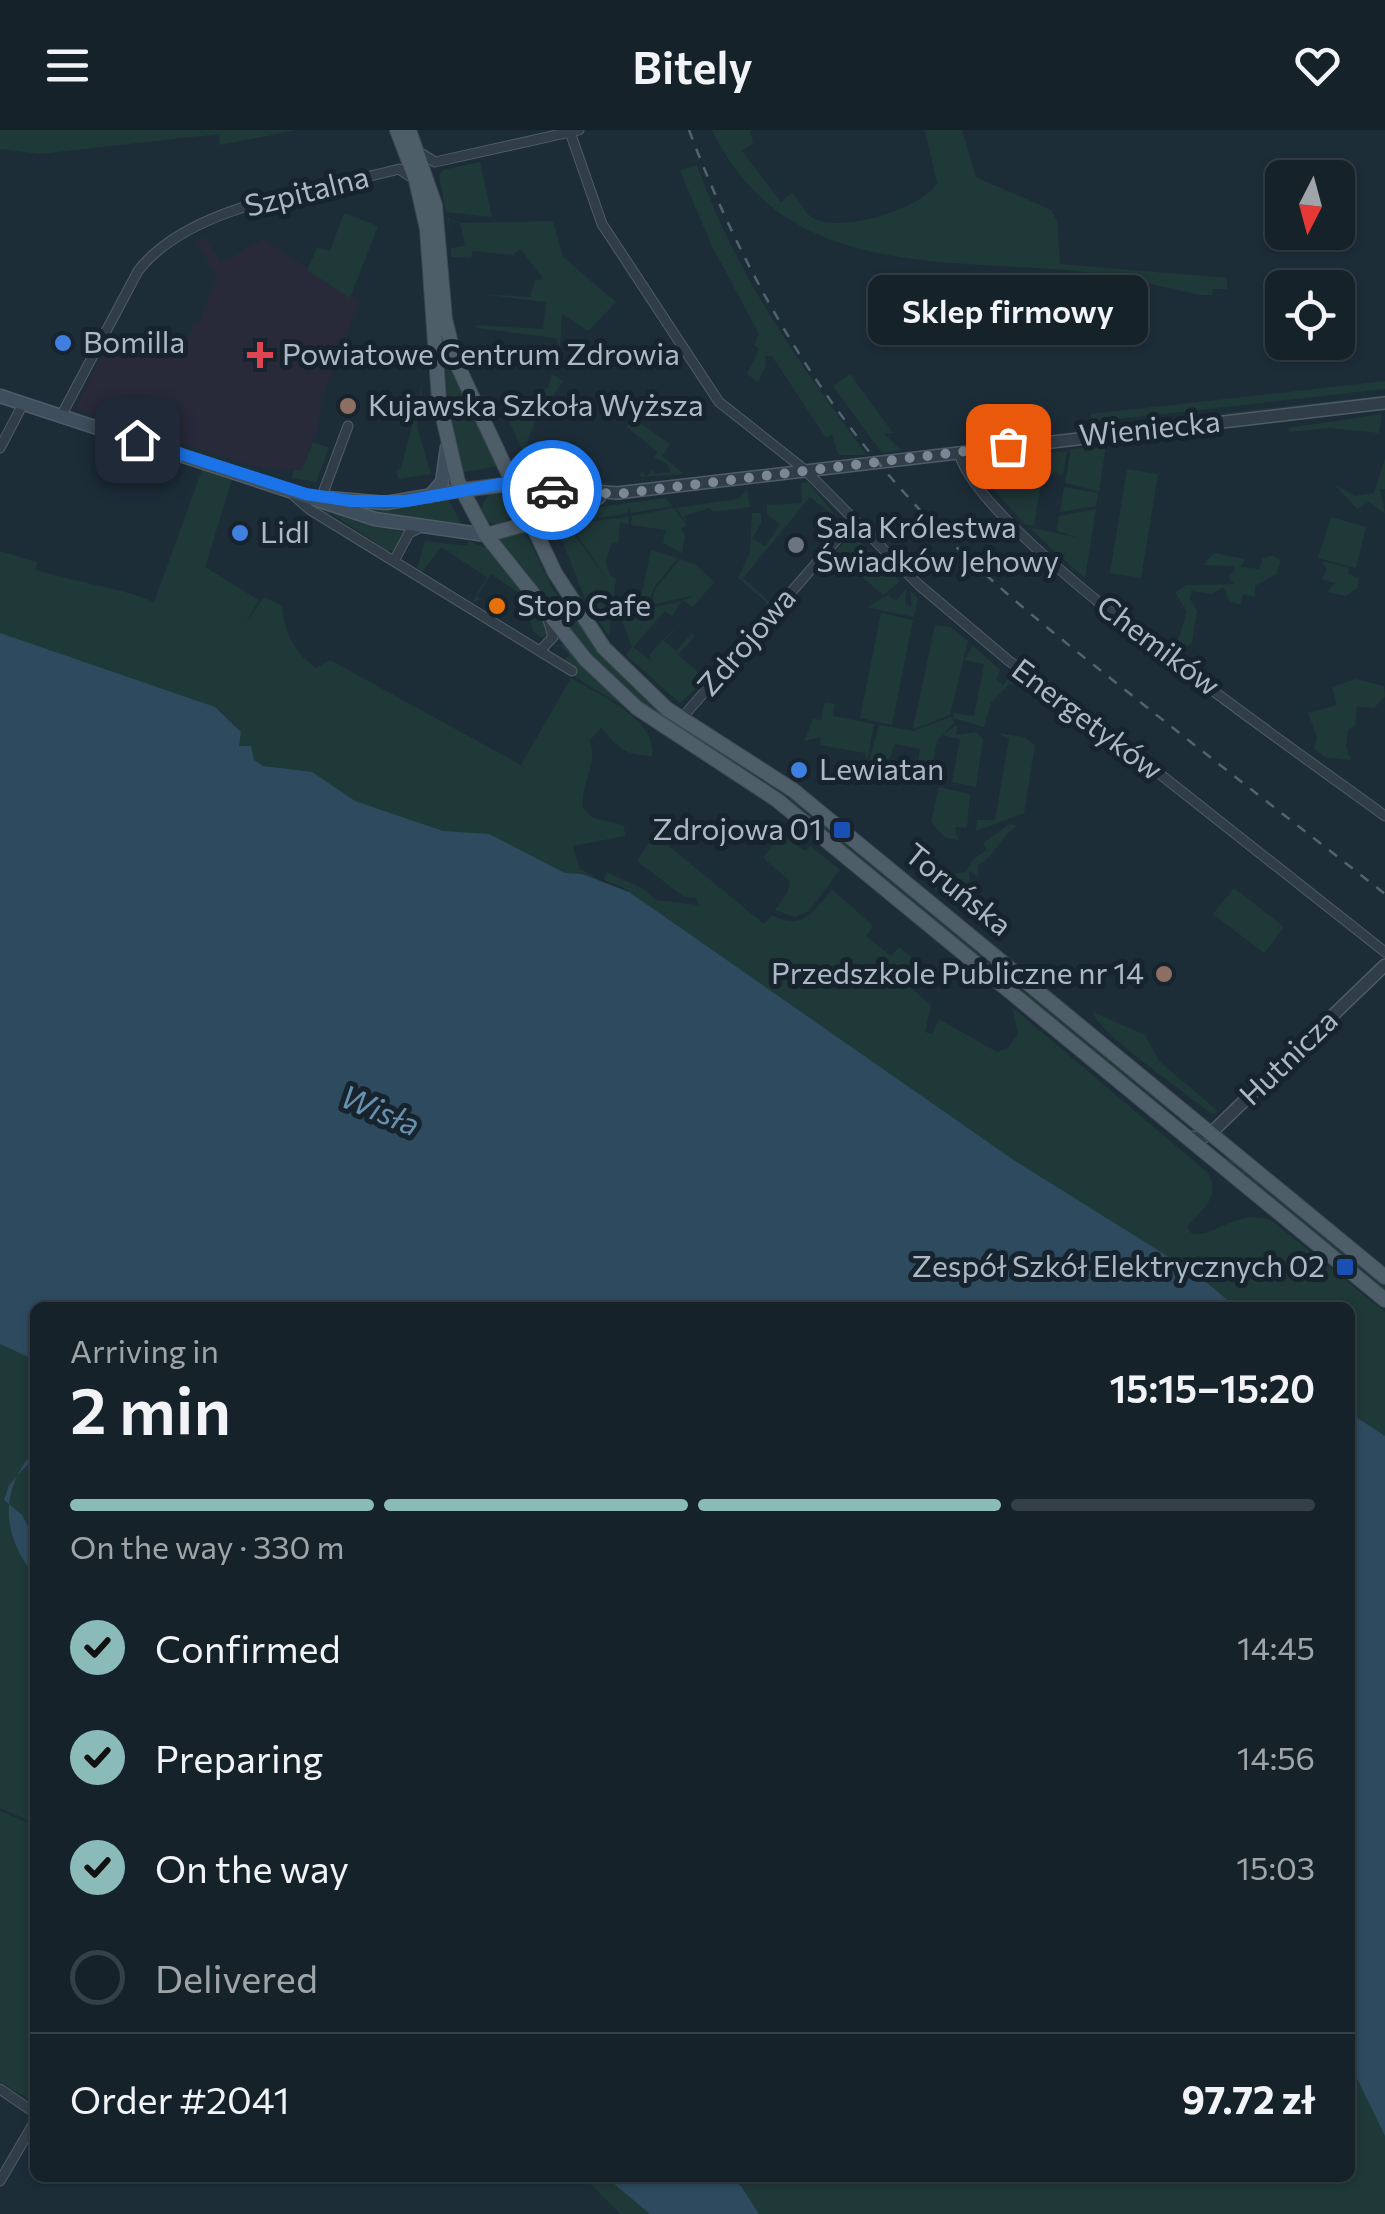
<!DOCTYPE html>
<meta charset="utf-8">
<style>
:root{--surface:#16222a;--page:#1f2a32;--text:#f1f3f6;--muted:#9ea4a8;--line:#353f47;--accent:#8bbbb9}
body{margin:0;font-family:Commissioner,sans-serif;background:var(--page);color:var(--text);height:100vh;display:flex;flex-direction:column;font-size:38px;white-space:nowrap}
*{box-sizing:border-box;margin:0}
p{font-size:32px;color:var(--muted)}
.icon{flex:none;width:55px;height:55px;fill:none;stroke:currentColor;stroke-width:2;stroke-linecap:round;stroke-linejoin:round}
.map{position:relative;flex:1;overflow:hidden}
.sheet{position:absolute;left:30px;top:1172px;width:1325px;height:880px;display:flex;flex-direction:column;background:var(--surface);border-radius:15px;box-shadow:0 2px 8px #0004,0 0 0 2px var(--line)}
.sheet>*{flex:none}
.needle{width:65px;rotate:186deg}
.controls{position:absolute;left:1265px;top:30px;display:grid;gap:20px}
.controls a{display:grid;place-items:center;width:90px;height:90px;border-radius:15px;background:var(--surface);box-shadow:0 2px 8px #0004,0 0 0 2px var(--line);font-size:50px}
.pin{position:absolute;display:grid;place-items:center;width:85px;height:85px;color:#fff;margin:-42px;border-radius:20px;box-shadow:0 5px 15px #0006}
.courier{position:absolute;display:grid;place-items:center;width:100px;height:100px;margin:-50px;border:8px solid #1a73e8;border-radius:50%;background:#fff;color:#222;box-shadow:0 2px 12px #0007}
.bubble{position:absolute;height:70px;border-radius:15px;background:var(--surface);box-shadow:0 2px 8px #0004,0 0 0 2px var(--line);font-size:32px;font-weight:600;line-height:70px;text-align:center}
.overview em{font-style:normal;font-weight:600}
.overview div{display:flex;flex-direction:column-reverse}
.overview{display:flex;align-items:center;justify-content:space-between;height:170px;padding:0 40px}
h1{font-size:65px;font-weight:600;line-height:75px}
.bar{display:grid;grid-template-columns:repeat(4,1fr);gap:15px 10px;align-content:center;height:120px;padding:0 40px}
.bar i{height:12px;border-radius:8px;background:var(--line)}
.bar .selected{background:var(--accent)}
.bar p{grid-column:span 4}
.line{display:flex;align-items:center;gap:25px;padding:0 40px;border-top:2px solid var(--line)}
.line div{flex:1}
ol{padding:0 40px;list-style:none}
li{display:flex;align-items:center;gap:30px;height:110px}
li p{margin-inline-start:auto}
li .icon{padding:10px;border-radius:50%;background:var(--accent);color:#111;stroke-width:4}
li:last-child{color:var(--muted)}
li i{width:55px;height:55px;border:5px solid var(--line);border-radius:50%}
header{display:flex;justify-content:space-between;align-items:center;height:130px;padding:0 40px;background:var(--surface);font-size:45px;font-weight:600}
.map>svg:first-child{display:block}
.medical{fill:#292a39}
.green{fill:#1f3938}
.water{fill:#2d4a5f}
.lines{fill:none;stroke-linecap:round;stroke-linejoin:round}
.minor-casing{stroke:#4f5c67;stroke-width:11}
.tertiary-casing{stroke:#4f5c67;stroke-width:14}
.secondary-casing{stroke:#4f5c67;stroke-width:15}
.primary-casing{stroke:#3b4752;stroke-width:16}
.minor{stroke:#313e48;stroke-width:9}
.tertiary{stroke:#313e48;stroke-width:11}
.secondary{stroke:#3e4e5c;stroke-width:12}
.primary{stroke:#4e5e69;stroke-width:14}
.rail{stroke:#526370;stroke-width:2.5;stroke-dasharray:10 10;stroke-linecap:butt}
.done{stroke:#798894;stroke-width:10;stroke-dasharray:0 18}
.route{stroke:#1a73e8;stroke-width:12}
.shop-dot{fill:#3f7fe0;stroke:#17232d;stroke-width:4}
.health-dot{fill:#e0444e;stroke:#17232d;stroke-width:4}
.education-dot{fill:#8d6e63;stroke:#17232d;stroke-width:4}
.worship-dot{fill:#6b7280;stroke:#17232d;stroke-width:4}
.food-dot{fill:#e8710a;stroke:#17232d;stroke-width:4}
.transit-dot{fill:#1a4fb4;stroke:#17232d;stroke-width:4}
.labels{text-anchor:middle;stroke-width:10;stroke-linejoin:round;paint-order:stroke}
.street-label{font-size:30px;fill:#abb9c6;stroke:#17232d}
.poi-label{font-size:30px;fill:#abb9c6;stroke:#17232d;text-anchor:start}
.water-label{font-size:32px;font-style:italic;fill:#6790ad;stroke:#17232d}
</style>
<header><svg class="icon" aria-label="menu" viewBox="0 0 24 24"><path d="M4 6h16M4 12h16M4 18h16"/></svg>Bitely<svg class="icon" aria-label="heart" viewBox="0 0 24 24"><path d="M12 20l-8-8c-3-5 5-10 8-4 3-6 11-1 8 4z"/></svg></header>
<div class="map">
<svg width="1385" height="2084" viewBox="0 0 1385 2084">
<rect width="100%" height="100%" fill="#1d2d38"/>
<path class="medical" d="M205,107L221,133L263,109L359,172L322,268L318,297L302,340L256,337L75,280L110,208L121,213L136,209L181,229L194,191L199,193L217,147L196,112Z"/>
<path class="green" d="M0,0H297L220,15L219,4L40,24L0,19Z
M712,0H750L753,14L742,21L781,72L792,62C799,69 803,81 810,86C835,106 923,79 937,53L925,0H962L976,47L1051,80L1057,90L1060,134L1227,148V159H1213L1212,165H1200C1155,155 1112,144 1065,140C931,129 781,144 712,0Z
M480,32L492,87L446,82L439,46L443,40Z
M697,35C735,143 801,237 867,325H838L832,304L826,308L772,226H765L766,235L758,252L747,244L759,219L754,215L759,204L712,116L680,41Z
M344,83L378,96L350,168L307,140L317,118L330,121Z
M447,88L461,93L553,91L563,127L616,172L588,201L562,184L560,218L556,208L477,198L475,195L543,199L546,172L480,164L530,167L535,151L543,149L521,119L513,125L473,121L471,128L451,127V118L465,116L460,93L449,90L448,103Z
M439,186L498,336L464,342L450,289Z
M552,244L563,251L535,292L523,322L508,289V279L530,266L533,272L541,268L539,262L548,258Z
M850,244L893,303L884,304L902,321L882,323L833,256Z
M1385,251V259L1091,292V284Z
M423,252L417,297L431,344L399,349L396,341L401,338Z
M1385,265V268L1093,298Z
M1382,284L1379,303L1329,298L1289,302L1288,298Z
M633,288L670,314L662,326L684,344L640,347L641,342L647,346L652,340L656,344L670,342L668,334L654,327L658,322L627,297Z
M313,312L329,318L316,352L291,348L294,340H302Z
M1106,315L1099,361L1065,353L1071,319Z
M1067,321L1063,345L1043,342L1034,396L1025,394L974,338L978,329Z
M544,323L568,339L572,334L591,340L597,353L632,351L595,355L575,352L567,341L530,331L531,326L540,329Z
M1385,328V359H1380L1385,384L1369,372L1357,379L1335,355L1355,366L1374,363Z
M1127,339L1158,344L1141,448L1110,443Z
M202,340L232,350L205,437L259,470L245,494L264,467L282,476C285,504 294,522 316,538L330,530L521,635L571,548C600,566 657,588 652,626C623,625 619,618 601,598L590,610C598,637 580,652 583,678L593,688L624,695L625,706L573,716L580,739L656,782L624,758L604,750L606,742L642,758L656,770L699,775L696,768L684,767L637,731L654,706L662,704L665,713L764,794L772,785C802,802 815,781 832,759L873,796L866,806L891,826L899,817L918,833L903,851L931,875L925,902L932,904L939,889L997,922L1008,918L1018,904L1012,877L1208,1043C1221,1068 1202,1079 1187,1097L1192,1104C1218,1107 1237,1077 1272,1091L1385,1182V2084H620L585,2048H1350V1178H35V1693L0,1678V421L37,432L36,440C76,453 116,456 154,472Z
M808,352L840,391L810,367L743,448L772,474L764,481L766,472L738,448L750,422L752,383H761V394L752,408L765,416L780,395L767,384V375L802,373L801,353Z
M1064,357L1098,363L1096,376L1060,382Z
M747,360L750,377L713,382L709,378L685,386L686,392L676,378L738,369Z
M482 379a15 15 0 1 1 30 0a15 15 0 1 1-30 0Z
M666,368L672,376L631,383L629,378L628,383L583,391L566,388L600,377Z
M448,369L462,395L359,379Z
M311,372L403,402L404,403L395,420L388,421L331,383L328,387L308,375Z
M674,378L687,396L681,398L685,406L682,423L663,413L666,400L631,395L632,386Z
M1096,379L1085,448L1062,428L1068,420L1061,427L1029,397L1079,408L1057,401L1059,386Z
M628,387L629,394L620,393L618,413L612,412L606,432L610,446L616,448L609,506L588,476L556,395L566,393L611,455L570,394Z
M1331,387L1366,397L1356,438L1318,428Z
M525,402L554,461L596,517L668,590C603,564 541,464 497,410Z
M852,403L900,451L883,465L834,423Z
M425,411L468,416V411L489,419L549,498L548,505L541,508L534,502L519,463L491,444L477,466L481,469L472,472L487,447L441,417L422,442L417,439Z
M651,420L678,428L654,457L648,476L639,477Z
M1214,423L1245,429L1240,437L1260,439L1262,429L1272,425L1281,431L1276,444L1255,456V467L1243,464L1240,475L1230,471L1223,457L1212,464L1192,461L1190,469L1197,481L1192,513L1184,518L1178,510L1187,482L1175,462L1186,455L1234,454L1228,447L1235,440L1233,436L1203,435Z
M680,429L696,435L714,452L693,477L682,470L672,486L665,481L633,517L652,531L649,525L685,487L664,511L676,521L692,503L695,506L678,525L706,549L680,573L626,525L632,517L621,489V484L637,487L639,480C658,475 678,475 695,465L651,475L656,458Z
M1322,431L1349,438L1348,444L1358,448V457L1346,466L1328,462L1335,453L1322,449L1327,440Z
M907,458L905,475L912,476L910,461L918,468L914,487L867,477L888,465L895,471Z
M881,483L913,490L892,595L860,588Z
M935,495L951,497L968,511L950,585L913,599Z
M557,514L563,515L620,571L664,601L572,545L565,530L569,525L560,515L556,518Z
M973,516L1000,540L996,550L1003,555L1009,548L1017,554H1009L991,573L984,597L953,588L954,583L974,586L984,534L964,530Z
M1356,549L1384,556L1385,566L1374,578L1357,577L1355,596L1348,600L1346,617L1351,630L1325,627L1314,619L1317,607L1308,583L1337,575L1332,557Z
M825,572L835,574L833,586L874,594L867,631L865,623L820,615L821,607L804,611L813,589L821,590Z
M951,587L954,593L937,610L930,649L918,633L920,619L895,614L889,629L869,631L879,595L913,601Z
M957,595L956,605L976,602L983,609L976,657L952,652L960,609L942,605Z
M687,602L773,650L1202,1003L1196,1002Z
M997,603L1024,607L1035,615L1024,683L976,701L977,690H995L1009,609Z
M939,657L970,664L967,698L955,697L958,710L944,707L931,692Z
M1010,694L1018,696C1001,704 994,728 978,735V747L969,741L970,751L964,759L968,770L975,771L974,779C953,773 935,760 916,745L918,739L938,745L966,742L973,729L987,720L983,713Z
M786,697L796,705L792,711L805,721L810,716L840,740L809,781L795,787L775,780L788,762L790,751L763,728Z
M1234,758L1284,797L1264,823L1213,784Z
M1093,882L1145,905L1159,931L1219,982L1211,984C1190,965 1096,902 1093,882Z
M1228,1025L1385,1154V1163L1224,1030Z
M0,1681L35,1696V1973L0,1952Z"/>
<path class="water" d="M0,503L215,577L241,602L239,616H251L254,630L263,636L312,642L355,671L443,701L489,704L565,743L582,744L629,762L1015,1031L1196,1144L1236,1177L35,1178V1230L0,1214Z
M1350,1283L1385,1306V2006L1350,1934Z
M35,1319V1326L9,1355L4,1370L22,1385L35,1409V1446C0,1403 0,1360 35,1319Z
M607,2048H729L741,2056L759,2084H650Z"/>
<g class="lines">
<g class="minor-casing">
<path id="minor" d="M570,2L602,94L719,272L805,340L919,455L1009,531L1065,569L1385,822
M419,22L435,32L579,0
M61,286L138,141C190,73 321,60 399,39L414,49
M0,318L23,274
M959,322C974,401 1306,627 1385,686
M292,364L309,379L572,541
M320,371L348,296
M394,431L409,403L421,397
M540,521L553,507L548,490
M681,589L853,391
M0,1959L35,1983
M0,2051L35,1991"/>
</g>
<g class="tertiary-casing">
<path id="tertiary" d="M511,354L617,363L1385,273
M530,393L599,368
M1186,1007L1201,1008L1211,1003L1385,835"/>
</g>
<g class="secondary-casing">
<path id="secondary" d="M0,266L375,389L486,405
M430,366L442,352L447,317
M328,368L386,373L462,360"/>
</g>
<g class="primary-casing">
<path id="primary" d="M397,0L416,50L427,99L439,270L458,352L486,405L586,530L637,578L777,670L1385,1170
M409,0L435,75L445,189L455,230L555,443L604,518L667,579L793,660L1385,1147
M462,360L511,354
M486,405L530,393"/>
</g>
<use href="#minor" class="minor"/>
<use href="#tertiary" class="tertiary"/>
<use href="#secondary" class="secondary"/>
<use href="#primary" class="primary"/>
<path class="rail" d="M689,0C740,135 811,261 909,368C975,442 1052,502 1129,563C1214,631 1300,697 1385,764"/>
</g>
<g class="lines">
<path class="done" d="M552,360L617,364L1008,316"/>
<path class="route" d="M137,310L306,364L351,371H406L500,354L552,360"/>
</g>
<g class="shop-dot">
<circle cx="63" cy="213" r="10"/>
<circle cx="240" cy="403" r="10"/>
<circle cx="799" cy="640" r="10"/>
</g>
<path class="health-dot" d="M255 210h10v10h10v10h-10v10h-10v-10h-10v-10h10z"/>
<g class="education-dot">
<circle cx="348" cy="276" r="10"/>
<circle cx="1164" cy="844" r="10"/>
</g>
<circle class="worship-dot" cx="796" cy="415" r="10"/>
<circle class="food-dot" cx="497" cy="476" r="10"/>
<g class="transit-dot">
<rect x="832" y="690" width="20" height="20" rx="5"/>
<rect x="1335" y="1127" width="20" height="20" rx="5"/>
</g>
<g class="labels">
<g class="street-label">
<text transform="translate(307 62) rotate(-14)" y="10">Szpitalna</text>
<text transform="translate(1150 299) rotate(-6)" y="10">Wieniecka</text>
<text transform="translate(747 512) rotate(-49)" y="10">Zdrojowa</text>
<text transform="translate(1158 516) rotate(37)" y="10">Chemików</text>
<text transform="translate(1087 590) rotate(37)" y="10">Energetyków</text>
<text transform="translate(958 760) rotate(39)" y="10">Toruńska</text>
<text transform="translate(1289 928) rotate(-44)" y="10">Hutnicza</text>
</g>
<g class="poi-label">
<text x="83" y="223">Bomilla</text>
<text x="282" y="235">Powiatowe Centrum Zdrowia</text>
<text x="368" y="286">Kujawska Szkoła Wyższa</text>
<text x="816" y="408">Sala Królestwa<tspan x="816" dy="34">Świadków Jehowy</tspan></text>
<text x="260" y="413">Lidl</text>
<text x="517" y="486">Stop Cafe</text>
<text x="819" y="650">Lewiatan</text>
<text x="822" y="710" text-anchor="end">Zdrojowa 01</text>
<text x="1144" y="854" text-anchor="end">Przedszkole Publiczne nr 14</text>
<text x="1325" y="1147" text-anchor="end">Zespół Szkół Elektrycznych 02</text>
</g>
<g class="water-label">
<text transform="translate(380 981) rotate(23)" y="11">Wisła</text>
</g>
</g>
</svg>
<div class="controls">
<a><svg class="needle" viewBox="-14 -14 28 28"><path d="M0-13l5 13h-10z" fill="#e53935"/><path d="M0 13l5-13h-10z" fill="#9ea4a8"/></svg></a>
<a><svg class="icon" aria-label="locate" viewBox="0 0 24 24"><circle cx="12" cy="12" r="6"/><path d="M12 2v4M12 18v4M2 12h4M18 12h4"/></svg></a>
</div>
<div class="pin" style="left:1008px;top:316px;background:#ea580c"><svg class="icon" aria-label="bag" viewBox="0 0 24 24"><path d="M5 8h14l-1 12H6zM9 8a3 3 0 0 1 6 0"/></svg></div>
<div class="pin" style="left:137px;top:310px;background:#1f2937"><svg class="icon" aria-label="home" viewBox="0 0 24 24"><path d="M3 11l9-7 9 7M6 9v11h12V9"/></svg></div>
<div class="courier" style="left:552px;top:360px"><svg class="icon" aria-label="car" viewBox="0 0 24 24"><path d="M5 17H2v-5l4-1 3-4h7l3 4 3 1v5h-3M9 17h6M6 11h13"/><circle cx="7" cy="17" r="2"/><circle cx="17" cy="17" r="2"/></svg></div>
<div class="bubble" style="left:868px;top:145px;width:280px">Sklep firmowy</div>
<section class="sheet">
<div class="overview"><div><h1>2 min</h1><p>Arriving in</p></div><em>15:15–15:20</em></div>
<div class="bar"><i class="selected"></i><i class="selected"></i><i class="selected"></i><i></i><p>On the way · 330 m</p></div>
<ol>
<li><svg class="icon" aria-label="check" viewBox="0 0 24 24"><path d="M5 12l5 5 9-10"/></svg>Confirmed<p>14:45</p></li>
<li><svg class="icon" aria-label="check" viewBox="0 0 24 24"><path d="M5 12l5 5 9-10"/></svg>Preparing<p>14:56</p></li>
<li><svg class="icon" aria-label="check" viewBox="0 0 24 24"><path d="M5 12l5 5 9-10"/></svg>On the way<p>15:03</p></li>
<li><i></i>Delivered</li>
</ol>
<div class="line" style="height:130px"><div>Order #2041</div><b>97.72 zł</b></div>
</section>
</div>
